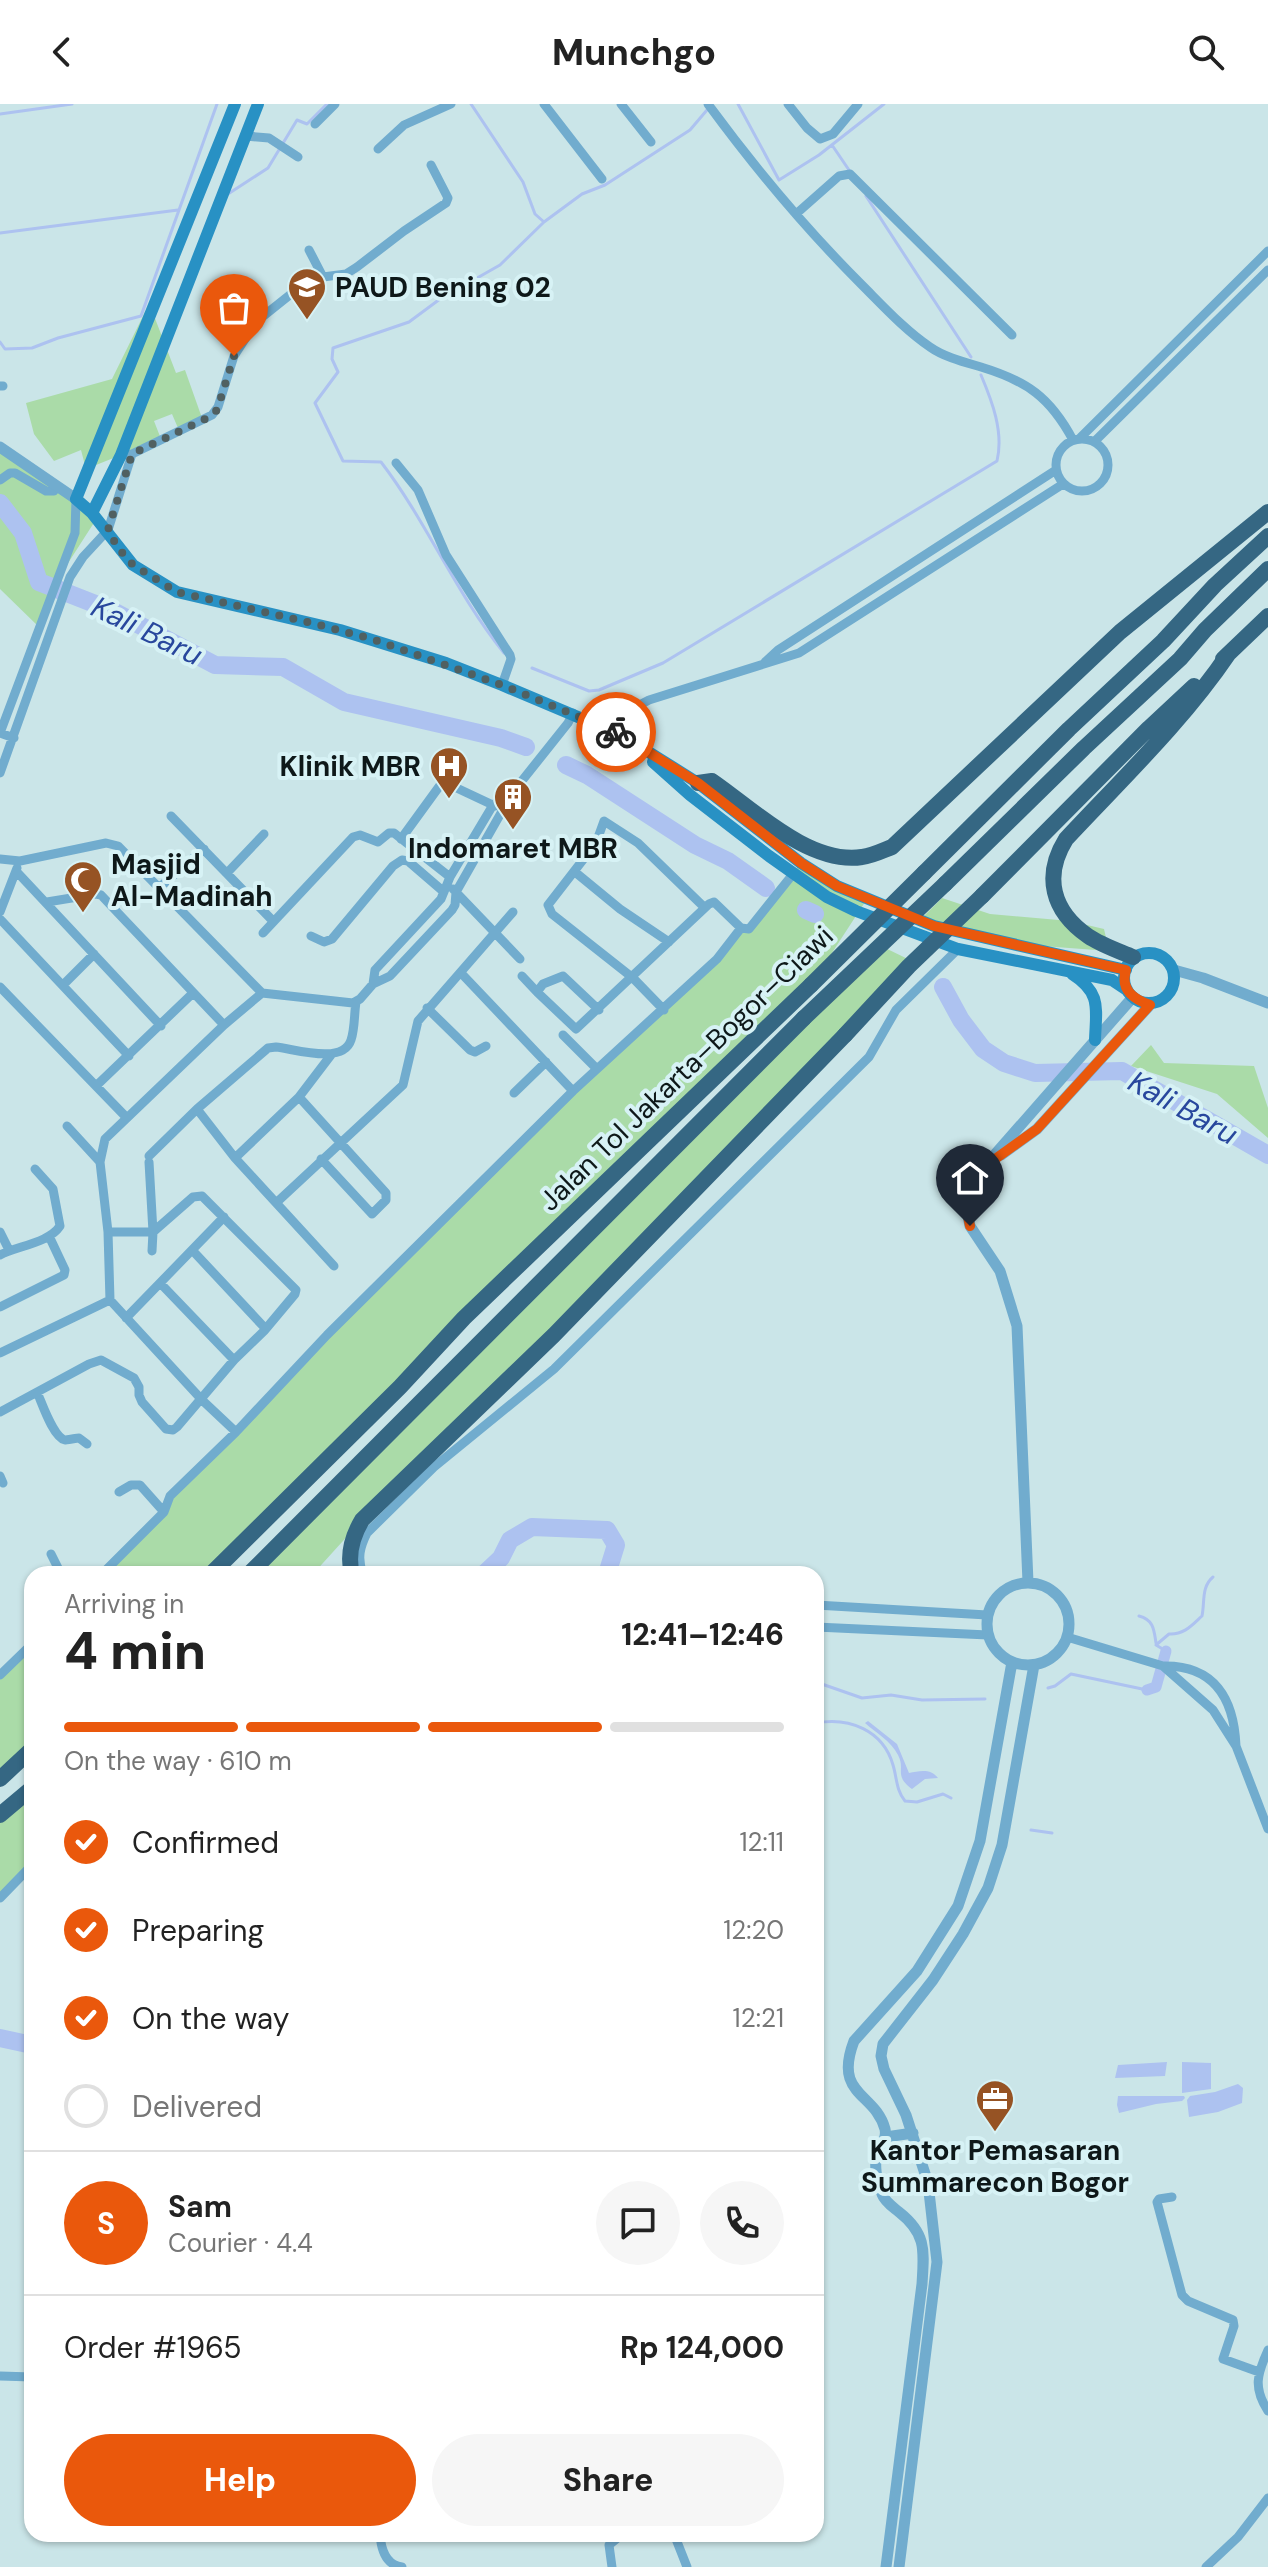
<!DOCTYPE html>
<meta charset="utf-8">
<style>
:root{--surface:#fff;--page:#f6f6f6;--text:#222;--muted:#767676;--line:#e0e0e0;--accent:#ea580c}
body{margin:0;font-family:"DM Sans",sans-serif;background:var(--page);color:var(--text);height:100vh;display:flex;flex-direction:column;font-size:30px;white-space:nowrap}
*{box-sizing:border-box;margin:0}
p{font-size:26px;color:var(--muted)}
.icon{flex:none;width:44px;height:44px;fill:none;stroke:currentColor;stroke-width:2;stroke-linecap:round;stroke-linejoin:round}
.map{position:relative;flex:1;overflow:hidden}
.details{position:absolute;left:24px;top:1462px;width:800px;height:976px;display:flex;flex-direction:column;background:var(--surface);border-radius:24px;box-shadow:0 2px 6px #0004}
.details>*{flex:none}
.pin{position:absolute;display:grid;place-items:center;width:68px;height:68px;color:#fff;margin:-82px -34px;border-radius:50% 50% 50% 0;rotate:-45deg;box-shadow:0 0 8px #0007}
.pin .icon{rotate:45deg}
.courier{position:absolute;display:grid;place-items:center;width:80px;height:80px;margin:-40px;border:6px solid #ea580c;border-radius:50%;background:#fff;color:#222;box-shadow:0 2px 10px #0007}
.head em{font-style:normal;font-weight:800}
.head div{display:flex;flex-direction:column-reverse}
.head{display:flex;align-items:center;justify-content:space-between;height:136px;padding:0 40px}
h1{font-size:52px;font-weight:800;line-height:60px}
.bar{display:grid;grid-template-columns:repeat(4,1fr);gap:12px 8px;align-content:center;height:96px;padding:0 40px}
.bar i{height:10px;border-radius:6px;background:var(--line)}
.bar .active{background:var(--accent)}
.bar p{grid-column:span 4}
.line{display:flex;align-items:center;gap:20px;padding:0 40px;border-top:2px solid var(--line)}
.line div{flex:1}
.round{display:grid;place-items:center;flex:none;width:84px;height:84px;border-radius:42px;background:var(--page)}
ol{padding:0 40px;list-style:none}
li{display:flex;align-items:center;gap:24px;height:88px}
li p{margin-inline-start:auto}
li .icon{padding:8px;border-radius:50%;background:var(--accent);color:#fff;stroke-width:4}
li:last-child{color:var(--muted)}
li i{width:44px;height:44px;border:4px solid var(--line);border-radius:50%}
.button{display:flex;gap:16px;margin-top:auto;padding:16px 40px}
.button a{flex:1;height:92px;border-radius:48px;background:var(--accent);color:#fff;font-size:32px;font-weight:800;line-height:92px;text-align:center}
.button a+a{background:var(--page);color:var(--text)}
header{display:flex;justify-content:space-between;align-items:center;height:104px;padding:0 40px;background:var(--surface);font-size:36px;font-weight:800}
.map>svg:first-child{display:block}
.green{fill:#aadba8}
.water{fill:#adc2f0}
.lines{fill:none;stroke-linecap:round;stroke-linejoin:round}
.stream{stroke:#adc2f0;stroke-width:3}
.canal{stroke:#adc2f0;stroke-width:11}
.river{stroke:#adc2f0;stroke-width:18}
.minor{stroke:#71acce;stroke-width:9}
.tertiary{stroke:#71acce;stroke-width:11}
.secondary{stroke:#2891c4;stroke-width:12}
.motorway{stroke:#356783;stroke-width:16}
.motorway-bridge{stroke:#356783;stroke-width:16}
.done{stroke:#506061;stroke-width:8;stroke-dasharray:0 14.4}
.route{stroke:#ea580c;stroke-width:10}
.labels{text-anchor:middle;stroke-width:8;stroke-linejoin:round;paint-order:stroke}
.poi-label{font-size:28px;font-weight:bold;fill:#0e1819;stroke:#d7f2f5;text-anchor:start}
.street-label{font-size:28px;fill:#0e1819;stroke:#d7f2f5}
.water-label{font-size:30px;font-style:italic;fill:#28479d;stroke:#d7f2f5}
</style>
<header><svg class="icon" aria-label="back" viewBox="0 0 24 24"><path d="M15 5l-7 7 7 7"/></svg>Munchgo<svg class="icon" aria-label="search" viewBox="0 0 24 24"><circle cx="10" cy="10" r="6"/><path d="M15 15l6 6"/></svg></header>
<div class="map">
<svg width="1268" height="2463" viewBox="0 0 1268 2463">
<rect width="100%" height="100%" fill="#cae5e8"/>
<path class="green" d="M151,204L176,269L185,266L202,314L178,324L172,310L154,317L161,335L86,365L81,346L54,357L34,330L26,299L112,275L145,208Z
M0,343L97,414L61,470L39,523L0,485Z
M801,759L867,795L811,881L211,1470H100L164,1408L170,1392L596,964L664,906L733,834L749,825Z
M942,794L990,810L1070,817L1104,825L1109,847L974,837L921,815Z
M879,841L914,858L362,1416L313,1470H257Z
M1151,941L1164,959L1254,962L1268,1004V1034L1217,990L1131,962Z
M32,1537V1645L0,1675V1568Z
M32,1680V1761L0,1794V1709Z"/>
<path class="water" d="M868,1617L897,1640L909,1669C919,1667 931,1664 938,1674L925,1675L912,1685C893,1671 906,1666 898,1651C891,1637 876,1629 865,1619Z
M1167,1958L1165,1972L1115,1974L1118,1961Z
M1182,1958L1211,1959V1985L1182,1989Z
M1238,1980L1243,1984L1242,1999L1218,2008L1189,2013L1187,1996L1190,1992L1215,1988Z
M1118,1992H1184L1185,1994L1182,1997L1156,2000L1119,2009L1117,2001Z"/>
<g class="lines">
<path class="stream" d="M471,0L523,78L535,110L544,118L500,161L440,195L409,218L333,244L332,255L338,268L315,299L343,357L381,358C427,418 456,490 504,549
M738,0L779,76L819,51L884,0
M0,10L72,0
M832,41L851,69
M228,90L268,64L297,16L307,20L327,0
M866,92L971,253
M544,118L582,90L605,81L690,26L707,6
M0,129L178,106
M0,238L5,245L32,244L58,234L141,212L217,0
M532,564L589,587L599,586L663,559L997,357C1004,328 992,297 981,271
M1139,1512C1154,1516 1154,1526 1156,1539
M1166,1547L1156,1541L1169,1530C1184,1531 1192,1521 1202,1512C1205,1498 1201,1483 1213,1473
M816,1578L862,1594L891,1591L922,1596L985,1595
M1048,1584L1055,1582L1071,1570L1147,1586
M816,1619C849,1613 883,1626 893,1661C897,1674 896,1686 905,1697L917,1698L943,1690L951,1694
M1031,1726L1052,1729"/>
<path class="canal" d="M1147,1586L1156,1583L1166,1547"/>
<path class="river" d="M0,399L23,429L39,478L113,507L215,561L283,563L344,598L501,634L526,643
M566,661L587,671L695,741L728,757L766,784
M806,806L815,810
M943,883L961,916L983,945L1004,959L1035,969L1122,967L1268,1051
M484,1470L501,1454L510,1436L532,1423L607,1426L616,1441L607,1470
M0,1934L32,1941"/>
<path class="minor" d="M544,0L602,75
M621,0L651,38
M708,0C755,64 806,125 862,181C884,203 905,226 930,243C944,253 964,258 981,263C1027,277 1050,293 1073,336
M788,0L807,24L820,35L833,30L858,0
M315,20L335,0
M246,32L269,34L298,53
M378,45L404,21L451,0
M796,110L839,72L850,70L1012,231
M309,146L323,173
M0,282H3
M1080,334L1268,147
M1056 361a26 26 0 1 1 52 0a26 26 0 1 1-52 0Z
M1095,337L1268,166
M121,351L132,350L212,311L218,303L234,252L256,218L296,186L323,173L346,170L357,163L404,127L446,99L448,94L431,61
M396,359L418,386L446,451L510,551L511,555L502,581
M0,376L10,369H15L46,387H54L57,382
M765,558L778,546L1056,366
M605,623L626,608L649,596L799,549L1063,380
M14,634L0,629L75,429L76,395
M0,669L70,473L83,453L108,426L132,350
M171,712L273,817
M401,735L441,680L446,679L495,702
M0,755L20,757L106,739L118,742L262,889
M16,767L161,922
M575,768L620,805L669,838
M227,769L264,730
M160,783L204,745
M453,785L520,855
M47,798L96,790L101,791L224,921
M0,808L17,764
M0,815L129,952
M263,829L353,733L360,731L378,738L389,729H394L450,773
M311,832L324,838L332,835L393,762L402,756L408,757L444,788
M461,869L573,987
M522,872L537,888
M373,880L375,866L441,795L450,773L493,701L511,689
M63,881L94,850
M0,883L127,1014
M427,904L470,946L475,948L486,942
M599,906L563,872L543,880L537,888L576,925L709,800L714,798L741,824
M664,906L633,874L552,810L548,801L596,739L604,717L638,739L704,803
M563,931L596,964
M96,982L193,889
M514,989L546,958
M299,993L386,1089V1096L372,1110L321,1055
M197,1005L235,1054L334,1162
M67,1022L100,1058
M149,1052L197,1005L268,944L276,943C295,945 343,961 351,936C355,924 354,911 356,898
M235,1054L299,993L331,951
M149,1058L153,1128L152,1147
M276,1099L403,981L418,917L513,808
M0,1128L9,1146
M108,1128H153L193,1093L202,1092L296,1186L295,1190L264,1227
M0,1151C17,1142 49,1139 60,1122L53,1085L35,1065
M161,1180L234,1256
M0,1203L64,1171L65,1166L49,1132
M126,1214L224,1113
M0,1249L110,1196
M37,1288C42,1299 53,1333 65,1336C66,1336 78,1334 79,1334L87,1340
M0,1308L89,1260L101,1256L134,1274L139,1283V1291L142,1298L166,1325L173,1326L177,1323L234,1256L264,1227V1223L193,1147
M236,1328L202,1296L110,1196L108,1128L100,1058L105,1035L224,921L262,889L353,899L360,895L373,880L390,872L452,806L455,801L456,788L513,688L568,619L573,609
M0,1372L3,1379
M119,1388L131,1381H140L164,1408
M51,1450L61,1470
M102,1470L164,1408L170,1392L236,1328L327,1231L573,987L717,855L741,824L749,825L793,770
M363,1470C357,1454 360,1443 367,1429L434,1363L554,1265L869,953L896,906L958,845
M816,1501L987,1511
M816,1523L988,1531
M1067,1533L1163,1562C1215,1561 1234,1595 1236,1642
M1163,1562L1213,1606L1236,1642L1268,1725
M0,1571L32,1540
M0,1794L32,1761
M1172,2093L1159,2095L1157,2098L1182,2191L1188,2197L1233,2216L1234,2222L1223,2255L1259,2268
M1268,2246C1257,2270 1253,2284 1268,2307
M0,2272L32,2273
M380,2430C381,2445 386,2461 402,2463
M674,2430L687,2463
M612,2463L609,2441L620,2432L628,2430
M1206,2463L1238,2433L1268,2394"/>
<path class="tertiary" d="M0,343L76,395
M1174,866L1203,874L1268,899
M1001,1051L1037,1025L1150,901
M1028,1478L1017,1222L1000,1167L970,1122L966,1102L968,1085L984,1063L1133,893
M987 1520a41 41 0 1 1 82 0a41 41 0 1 1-82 0Z
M886,2033L913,2029
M886,2463L922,2180C924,2147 927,2130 899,2108C893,2103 885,2098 882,2090C877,2078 873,2060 878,2047C881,2039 887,2035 885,2025C875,1988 833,1992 854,1937L917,1867L958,1802L980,1737L1012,1558
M899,2463L937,2158L928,2079L906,2011L884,1965L881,1952L883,1940L933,1876L963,1830L988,1784L1002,1741L1034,1561"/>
<path class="secondary" d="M235,0L76,395L92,409L133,461L177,488L340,526L446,559L502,581L623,632L698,679L801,759L837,782L934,822L1126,866
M92,409L121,351L258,0
M653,658L690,691L769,752L827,793L856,807L958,845L1112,876L1127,886
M1124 874a25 25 0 1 1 50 0a25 25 0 1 1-50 0Z
M1072,870C1102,889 1096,905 1095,936"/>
<path class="motorway" d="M1223,555L1268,512
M698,679L712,677C753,705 809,761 862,753C872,752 882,747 892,743L1120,528L1268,408
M924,769L1069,625L1163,537L1215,481L1268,432
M945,780L1084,644L1180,555L1205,526L1268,465
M982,792L1149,624L1194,582
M1133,853C1119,847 1101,841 1088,832C1052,807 1043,772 1066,735C1122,675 1183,617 1229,549
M211,1470L400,1283L464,1214L811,881
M249,1470L804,914
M352,1470C347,1451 352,1433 362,1416L554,1231L845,931
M0,1675L32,1645
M0,1711L32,1684"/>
<path class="motorway-bridge" d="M811,881L924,769
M804,914L945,780
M845,931L909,862L982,792"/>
</g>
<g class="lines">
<path class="done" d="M234,252L218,303L216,307L205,315L132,350L108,426L118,444L133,461L177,488L312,519L372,535L502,581L616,628"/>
<path class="route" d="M616,628L698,679L801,759L837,782L934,822L1126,866C1120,885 1133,895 1150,901L1037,1025L984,1063L968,1085L966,1102L970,1122"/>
</g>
<defs>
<g id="school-pin" transform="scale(2)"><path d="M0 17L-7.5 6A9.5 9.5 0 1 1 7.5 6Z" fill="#965324" stroke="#d7f2f5"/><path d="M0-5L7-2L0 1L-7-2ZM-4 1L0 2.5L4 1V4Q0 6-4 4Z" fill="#fff"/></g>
<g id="hospital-pin" transform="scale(2)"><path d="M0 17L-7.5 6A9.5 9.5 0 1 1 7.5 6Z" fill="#965324" stroke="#d7f2f5"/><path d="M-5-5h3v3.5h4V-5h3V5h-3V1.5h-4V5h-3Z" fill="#fff"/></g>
<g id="building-pin" transform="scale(2)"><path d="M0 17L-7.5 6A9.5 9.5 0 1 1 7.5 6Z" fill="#965324" stroke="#d7f2f5"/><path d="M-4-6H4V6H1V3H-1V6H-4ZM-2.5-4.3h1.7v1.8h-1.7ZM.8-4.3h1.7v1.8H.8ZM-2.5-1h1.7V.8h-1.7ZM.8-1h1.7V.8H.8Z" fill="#fff"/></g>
<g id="mosque-pin" transform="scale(2)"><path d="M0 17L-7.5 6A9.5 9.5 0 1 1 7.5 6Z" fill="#965324" stroke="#d7f2f5"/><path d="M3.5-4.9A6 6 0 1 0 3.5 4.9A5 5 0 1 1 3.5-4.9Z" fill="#fff"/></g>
<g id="office-pin" transform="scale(2)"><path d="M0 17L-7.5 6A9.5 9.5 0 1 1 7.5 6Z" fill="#965324" stroke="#d7f2f5"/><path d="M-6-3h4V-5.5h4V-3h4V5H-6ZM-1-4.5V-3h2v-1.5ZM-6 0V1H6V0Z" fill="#fff"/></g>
</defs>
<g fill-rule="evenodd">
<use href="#school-pin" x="307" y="183"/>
<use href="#hospital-pin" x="449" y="662"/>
<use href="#building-pin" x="513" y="693"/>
<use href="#mosque-pin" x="83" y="776"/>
<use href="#office-pin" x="995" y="1995"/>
</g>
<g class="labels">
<g class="poi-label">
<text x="335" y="193">PAUD Bening 02</text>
<text x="421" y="672" text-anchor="end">Klinik MBR</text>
<text x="513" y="754" text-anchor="middle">Indomaret MBR</text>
<text x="111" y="770">Masjid<tspan x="111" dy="32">Al-Madinah</tspan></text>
<text x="995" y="2056" text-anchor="middle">Kantor Pemasaran<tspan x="995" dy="32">Summarecon Bogor</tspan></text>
</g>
<g class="street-label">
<text transform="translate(686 964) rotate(-44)" y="10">Jalan Tol Jakarta–Bogor–Ciawi</text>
</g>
<g class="water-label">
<text transform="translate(147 527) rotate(26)" y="10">Kali Baru</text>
<text transform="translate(1183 1004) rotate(29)" y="10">Kali Baru</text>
</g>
</g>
</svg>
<div class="pin" style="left:234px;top:252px;background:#ea580c"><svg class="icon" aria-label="bag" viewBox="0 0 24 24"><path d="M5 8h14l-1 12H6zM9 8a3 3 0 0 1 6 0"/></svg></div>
<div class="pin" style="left:970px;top:1122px;background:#1f2937"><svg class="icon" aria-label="home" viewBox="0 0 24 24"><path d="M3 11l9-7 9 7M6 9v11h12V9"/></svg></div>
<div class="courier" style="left:616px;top:628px"><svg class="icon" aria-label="bike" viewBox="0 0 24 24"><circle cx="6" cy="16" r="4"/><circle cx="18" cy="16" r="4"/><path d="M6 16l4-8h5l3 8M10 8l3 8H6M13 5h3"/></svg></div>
<section class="details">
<div class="head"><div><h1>4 min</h1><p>Arriving in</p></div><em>12:41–12:46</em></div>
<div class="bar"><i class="active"></i><i class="active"></i><i class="active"></i><i></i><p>On the way · 610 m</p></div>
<ol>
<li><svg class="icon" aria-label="check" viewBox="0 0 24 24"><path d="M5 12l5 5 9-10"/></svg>Confirmed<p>12:11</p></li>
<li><svg class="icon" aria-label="check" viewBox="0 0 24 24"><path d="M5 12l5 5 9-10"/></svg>Preparing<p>12:20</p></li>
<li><svg class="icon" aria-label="check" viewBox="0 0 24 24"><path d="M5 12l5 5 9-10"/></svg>On the way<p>12:21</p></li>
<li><i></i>Delivered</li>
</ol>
<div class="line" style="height:144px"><b class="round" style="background:var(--accent);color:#fff">S</b><div><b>Sam</b><p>Courier · 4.4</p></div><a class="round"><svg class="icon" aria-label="chat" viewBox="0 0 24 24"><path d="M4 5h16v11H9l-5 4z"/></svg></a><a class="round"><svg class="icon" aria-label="phone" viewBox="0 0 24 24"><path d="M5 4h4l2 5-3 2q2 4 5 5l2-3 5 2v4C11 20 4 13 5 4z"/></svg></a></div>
<div class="line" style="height:104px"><div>Order #1965</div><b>Rp 124,000</b></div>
<div class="button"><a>Help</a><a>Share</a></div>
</section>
</div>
